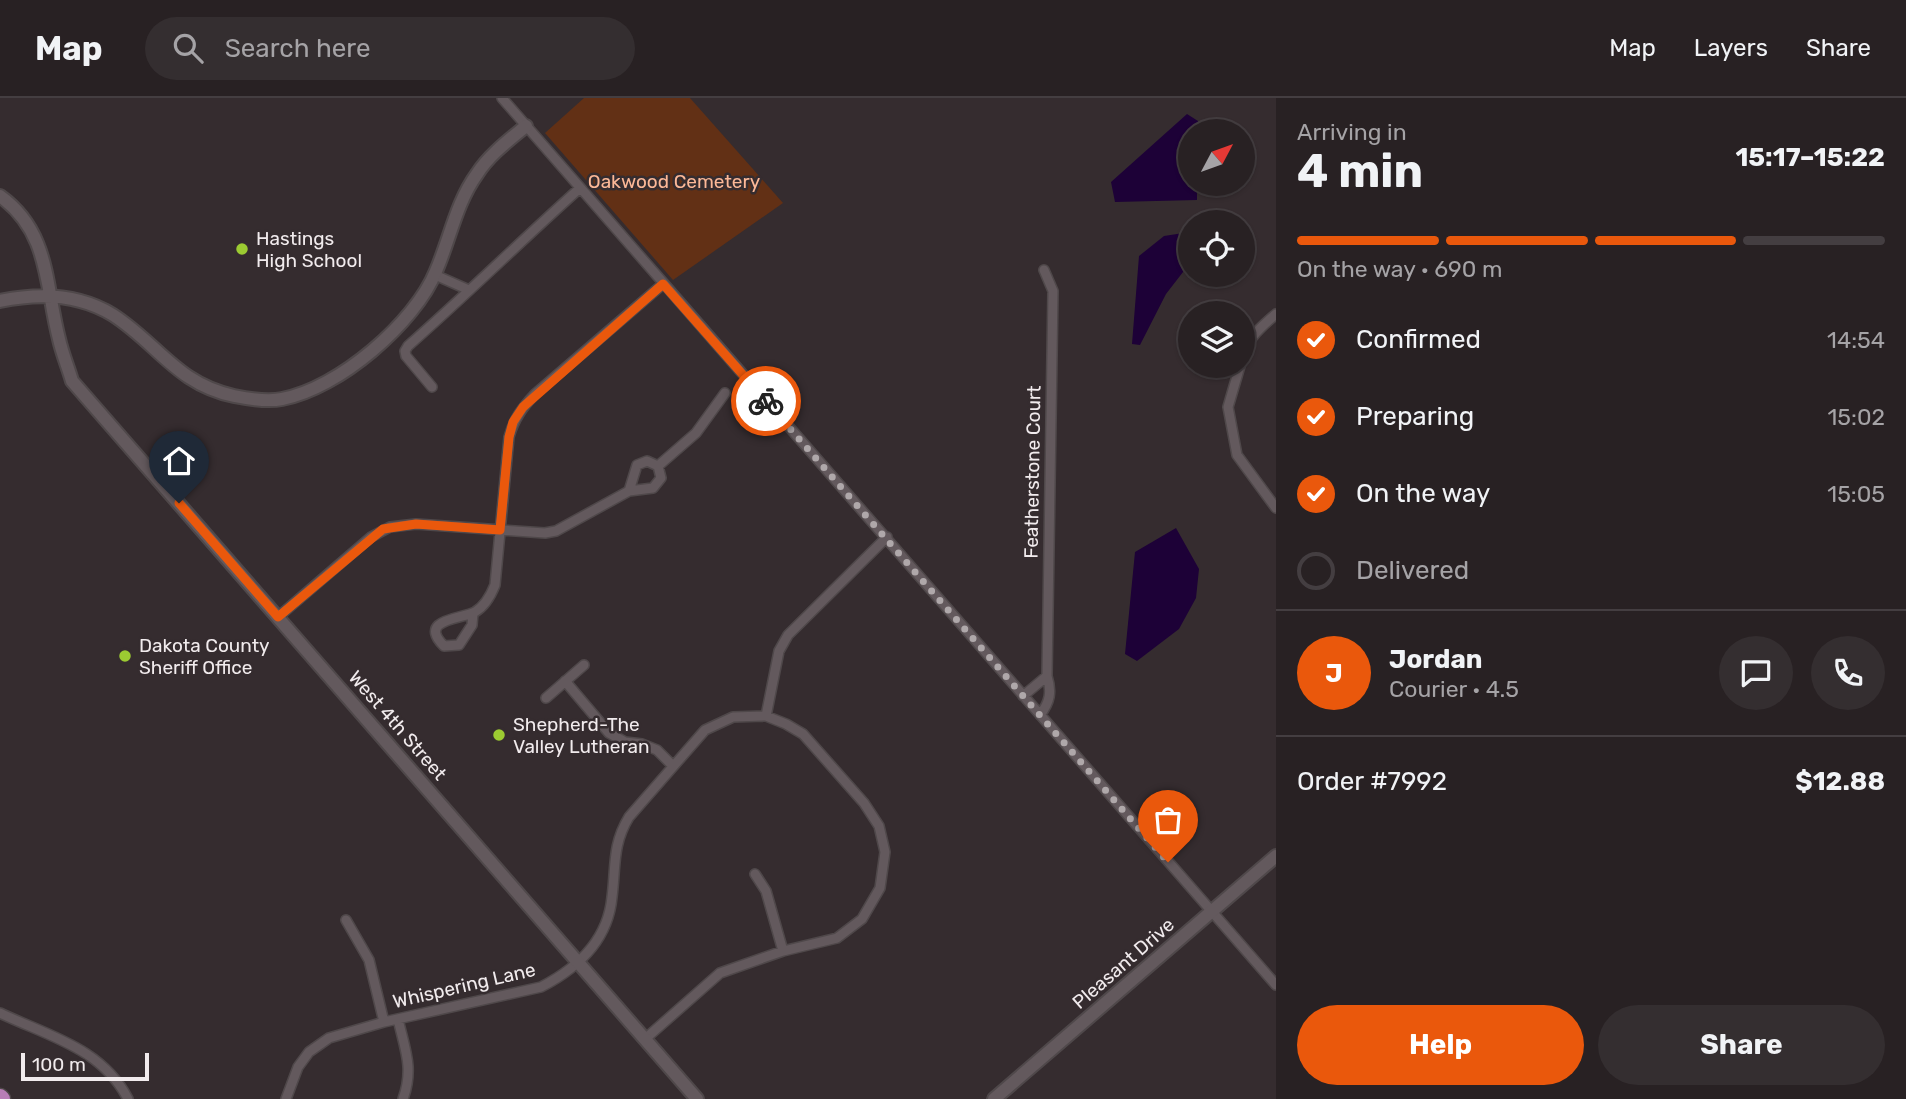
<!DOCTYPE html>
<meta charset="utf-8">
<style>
:root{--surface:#282123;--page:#342e30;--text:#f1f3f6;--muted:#a5a3a6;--line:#443e41;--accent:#ea580c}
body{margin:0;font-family:Rubik,sans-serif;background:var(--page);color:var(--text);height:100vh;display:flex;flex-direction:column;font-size:26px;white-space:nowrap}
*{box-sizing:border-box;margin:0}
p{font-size:23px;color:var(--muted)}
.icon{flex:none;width:38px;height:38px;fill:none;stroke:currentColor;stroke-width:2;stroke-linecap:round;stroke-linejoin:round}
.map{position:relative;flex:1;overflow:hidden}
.drawer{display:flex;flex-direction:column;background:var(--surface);width:630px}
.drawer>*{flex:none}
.needle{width:46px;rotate:49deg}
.controls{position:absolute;left:1178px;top:21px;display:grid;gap:14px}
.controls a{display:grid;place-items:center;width:77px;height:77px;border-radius:50%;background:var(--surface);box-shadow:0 2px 5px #0004,0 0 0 2px var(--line);font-size:35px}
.scale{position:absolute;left:21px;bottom:18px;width:128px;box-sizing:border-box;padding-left:7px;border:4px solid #f1ebed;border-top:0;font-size:19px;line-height:24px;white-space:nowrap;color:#f1ebed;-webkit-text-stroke:5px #352c2f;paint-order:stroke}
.pin{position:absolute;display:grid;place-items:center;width:60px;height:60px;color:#fff;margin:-72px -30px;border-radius:50% 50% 50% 0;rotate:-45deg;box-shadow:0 0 7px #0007}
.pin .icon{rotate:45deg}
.courier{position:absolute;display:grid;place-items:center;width:70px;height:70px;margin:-35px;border:5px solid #ea580c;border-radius:50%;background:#fff;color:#222;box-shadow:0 2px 9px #0007}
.headline em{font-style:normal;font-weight:700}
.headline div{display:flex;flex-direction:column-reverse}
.headline{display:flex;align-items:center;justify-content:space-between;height:119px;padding:0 21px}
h1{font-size:46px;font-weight:700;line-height:52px}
.bar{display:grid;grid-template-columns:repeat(4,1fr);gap:10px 7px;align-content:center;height:84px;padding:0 21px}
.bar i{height:9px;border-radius:5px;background:var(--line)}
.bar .selected{background:var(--accent)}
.bar p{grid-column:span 4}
.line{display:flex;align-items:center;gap:18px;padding:0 21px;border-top:2px solid var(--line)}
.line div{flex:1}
.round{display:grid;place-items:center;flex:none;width:74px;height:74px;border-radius:37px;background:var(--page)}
ol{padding:0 21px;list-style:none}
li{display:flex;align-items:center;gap:21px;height:77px}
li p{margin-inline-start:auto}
li .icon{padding:7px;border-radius:50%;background:var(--accent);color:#fff;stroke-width:4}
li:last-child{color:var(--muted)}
li i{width:38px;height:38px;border:4px solid var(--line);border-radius:50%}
.action{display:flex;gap:14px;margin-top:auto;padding:14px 21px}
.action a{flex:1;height:80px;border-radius:42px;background:var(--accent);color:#fff;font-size:28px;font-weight:700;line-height:80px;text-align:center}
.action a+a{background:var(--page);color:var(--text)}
header{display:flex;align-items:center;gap:42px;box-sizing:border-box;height:98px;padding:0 35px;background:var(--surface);border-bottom:2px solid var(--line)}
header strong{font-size:33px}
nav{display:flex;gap:38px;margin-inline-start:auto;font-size:24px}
.search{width:490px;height:63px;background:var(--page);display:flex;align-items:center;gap:18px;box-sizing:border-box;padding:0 24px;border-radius:38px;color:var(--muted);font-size:26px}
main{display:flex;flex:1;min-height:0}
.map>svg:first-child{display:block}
.green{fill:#623015}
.water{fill:#1d0137}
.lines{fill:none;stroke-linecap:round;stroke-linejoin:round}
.street-casing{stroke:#4f484a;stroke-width:12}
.secondary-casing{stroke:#4f484a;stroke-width:16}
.highway-casing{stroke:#4f484a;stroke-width:19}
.street{stroke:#63595d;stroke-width:9}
.secondary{stroke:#63595d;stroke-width:12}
.highway{stroke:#b87eb6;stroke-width:16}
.done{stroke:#afa8aa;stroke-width:7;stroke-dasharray:0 12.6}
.route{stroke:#ea580c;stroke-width:9}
.poi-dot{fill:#9ccb32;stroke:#352c2f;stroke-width:2.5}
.labels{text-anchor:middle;stroke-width:5;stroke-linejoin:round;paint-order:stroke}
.park-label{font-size:19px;fill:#fcb897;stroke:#352c2f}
.poi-label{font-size:19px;fill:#f1ebed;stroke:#352c2f;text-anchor:start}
.street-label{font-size:19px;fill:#f1ebed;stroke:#352c2f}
</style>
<header>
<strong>Map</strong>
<div class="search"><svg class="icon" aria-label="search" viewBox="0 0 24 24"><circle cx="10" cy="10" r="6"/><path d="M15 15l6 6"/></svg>Search here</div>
<nav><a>Map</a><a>Layers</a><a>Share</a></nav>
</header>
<main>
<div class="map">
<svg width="1276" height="1001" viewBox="0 0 1276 1001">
<rect width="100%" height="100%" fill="#352c2f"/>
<path class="green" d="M584,0H690L783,105L673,182L545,35Z"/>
<path class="water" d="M1187,16L1198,23V33H1190V86H1197V102L1115,104L1111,84Z
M1190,134V165L1166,196L1140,247L1132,246L1139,158L1164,138Z
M1176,430L1199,471L1196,500L1179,531L1137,563L1125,556L1135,454Z"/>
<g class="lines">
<g class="street-casing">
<path id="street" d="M502,0L1276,887
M435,177L469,192
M1242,258C1247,241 1263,227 1276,216
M1240,268L1228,309L1237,357L1276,410
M432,289L406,258L405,253L408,248C466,197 522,142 580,90
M658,368L696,335L725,295
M473,515L472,527L459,547L444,548C417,521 462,521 475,514C485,508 491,497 495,487L509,339C514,321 522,310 535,296L663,186
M278,519L371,439L390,429L416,426L545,435L556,433L629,393L653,390L661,380L658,368L647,363L637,367L629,393
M565,583L609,635L625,644L642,646L657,652L673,668
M1023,598L1047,578
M546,600L584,567
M1040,617C1050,604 1052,594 1047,578L1053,193L1044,172
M766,618L779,553L788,537L887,439
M755,776L766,793L783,853
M346,822L369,862L384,924
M0,915C48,938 102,950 128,1001
M398,921C405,952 414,970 403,1001
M286,1001L298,969L309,954L329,940L384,924L541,889C578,870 608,842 612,799C616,768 612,747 629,719L705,632L733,619L766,618L786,626L803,636L864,705L879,728L885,754L880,790L862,821L837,840L783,853L720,875L645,941"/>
</g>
<g class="secondary-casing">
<path id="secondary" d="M0,98C50,134 45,187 59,241C62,255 68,269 72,283L697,1001
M0,203C38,195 79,196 113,217C158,246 177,286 234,298C249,301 267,304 282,301C338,291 415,225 436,173C450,141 456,105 477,76C489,57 509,42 526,28
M994,1001L1276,758"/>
</g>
<g class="highway-casing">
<path id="highway" d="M0,999L2,1001"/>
</g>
<use href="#street" class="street"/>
<use href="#secondary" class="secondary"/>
<use href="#highway" class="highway"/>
</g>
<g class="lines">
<path class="done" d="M766,303L1168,764"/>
<path class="route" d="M179,405L278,519L383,431L416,426L500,432L509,339L513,324L523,309L663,186L766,303"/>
</g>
<g class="poi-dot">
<circle cx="242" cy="151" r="7"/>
<circle cx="125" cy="558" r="7"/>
<circle cx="499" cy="637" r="7"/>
</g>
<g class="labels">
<g class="park-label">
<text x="674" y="90">Oakwood Cemetery</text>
</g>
<g class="poi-label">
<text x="256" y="147">Hastings<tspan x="256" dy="22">High School</tspan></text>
<text x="139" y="554">Dakota County<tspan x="139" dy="22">Sheriff Office</tspan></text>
<text x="513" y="633">Shepherd-The<tspan x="513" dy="22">Valley Lutheran</tspan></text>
</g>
<g class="street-label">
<text transform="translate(1032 374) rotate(-89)" y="7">Featherstone Court</text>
<text transform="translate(398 627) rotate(49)" y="7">West 4th Street</text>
<text transform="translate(1123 865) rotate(-41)" y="7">Pleasant Drive</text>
<text transform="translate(464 887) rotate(-13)" y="7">Whispering Lane</text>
</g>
</g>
</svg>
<div class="controls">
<a><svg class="needle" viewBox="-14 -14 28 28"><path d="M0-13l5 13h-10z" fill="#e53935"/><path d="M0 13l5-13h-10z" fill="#a5a3a6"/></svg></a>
<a><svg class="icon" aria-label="locate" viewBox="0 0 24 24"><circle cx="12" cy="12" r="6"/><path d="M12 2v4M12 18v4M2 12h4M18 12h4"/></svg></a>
<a><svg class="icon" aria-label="layers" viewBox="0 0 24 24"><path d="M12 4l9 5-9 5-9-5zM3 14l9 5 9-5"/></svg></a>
</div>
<div class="scale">100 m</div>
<div class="pin" style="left:1168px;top:764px;background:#ea580c"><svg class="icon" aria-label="bag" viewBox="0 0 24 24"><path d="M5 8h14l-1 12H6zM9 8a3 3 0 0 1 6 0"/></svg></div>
<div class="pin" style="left:179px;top:405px;background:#1f2937"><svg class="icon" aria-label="home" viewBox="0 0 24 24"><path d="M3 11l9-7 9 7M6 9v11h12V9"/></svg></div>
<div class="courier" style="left:766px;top:303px"><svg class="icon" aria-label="bike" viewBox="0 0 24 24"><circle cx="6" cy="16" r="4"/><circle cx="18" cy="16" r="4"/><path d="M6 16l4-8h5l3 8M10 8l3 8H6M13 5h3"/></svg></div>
</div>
<section class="drawer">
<div class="headline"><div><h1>4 min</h1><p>Arriving in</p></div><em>15:17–15:22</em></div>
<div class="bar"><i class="selected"></i><i class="selected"></i><i class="selected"></i><i></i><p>On the way · 690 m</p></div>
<ol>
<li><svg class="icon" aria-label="check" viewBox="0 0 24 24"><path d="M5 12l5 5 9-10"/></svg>Confirmed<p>14:54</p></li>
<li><svg class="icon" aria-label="check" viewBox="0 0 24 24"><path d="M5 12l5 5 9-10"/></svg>Preparing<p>15:02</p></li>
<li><svg class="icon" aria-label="check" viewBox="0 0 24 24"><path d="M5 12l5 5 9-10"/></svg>On the way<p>15:05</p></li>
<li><i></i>Delivered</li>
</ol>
<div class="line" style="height:126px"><b class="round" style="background:var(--accent);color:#fff">J</b><div><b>Jordan</b><p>Courier · 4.5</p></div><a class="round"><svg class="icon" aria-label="chat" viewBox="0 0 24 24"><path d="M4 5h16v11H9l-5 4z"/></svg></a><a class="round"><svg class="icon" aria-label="phone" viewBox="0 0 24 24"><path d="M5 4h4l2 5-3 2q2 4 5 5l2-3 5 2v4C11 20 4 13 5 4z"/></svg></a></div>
<div class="line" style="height:91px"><div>Order #7992</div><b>$12.88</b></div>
<div class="action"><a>Help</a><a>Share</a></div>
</section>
</main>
